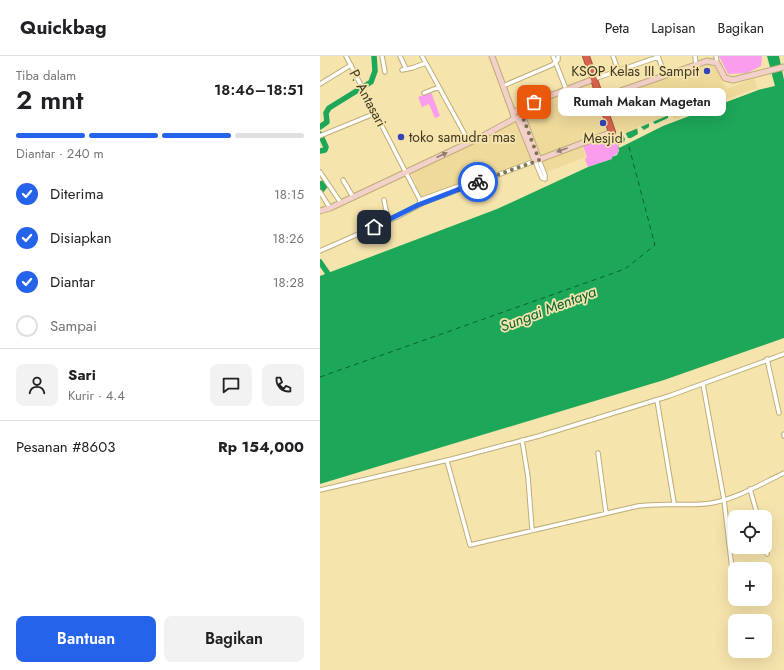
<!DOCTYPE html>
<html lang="id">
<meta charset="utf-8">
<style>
:root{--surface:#fff;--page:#f2f2f2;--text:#202124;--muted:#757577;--line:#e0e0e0;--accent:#2563eb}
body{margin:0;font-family:Jost,sans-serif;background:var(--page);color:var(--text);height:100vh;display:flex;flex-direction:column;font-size:15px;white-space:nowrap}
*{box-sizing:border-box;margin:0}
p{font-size:13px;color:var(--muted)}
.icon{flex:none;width:22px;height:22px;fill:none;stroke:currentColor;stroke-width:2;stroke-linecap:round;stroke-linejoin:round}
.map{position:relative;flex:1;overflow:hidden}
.details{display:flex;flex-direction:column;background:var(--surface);width:320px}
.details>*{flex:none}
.fabs{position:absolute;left:408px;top:454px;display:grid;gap:8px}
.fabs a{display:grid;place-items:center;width:44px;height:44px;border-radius:8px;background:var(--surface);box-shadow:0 4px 16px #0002;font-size:20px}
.pin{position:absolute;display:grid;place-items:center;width:34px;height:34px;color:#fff;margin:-17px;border-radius:8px;box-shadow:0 2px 6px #0006}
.courier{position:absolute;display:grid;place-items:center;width:40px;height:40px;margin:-20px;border:3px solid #2563eb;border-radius:50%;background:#fff;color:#222;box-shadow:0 1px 5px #0007}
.bubble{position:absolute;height:28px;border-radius:8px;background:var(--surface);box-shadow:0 4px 16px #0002;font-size:13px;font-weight:600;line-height:28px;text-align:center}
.headline em{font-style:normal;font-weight:600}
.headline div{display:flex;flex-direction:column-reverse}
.headline{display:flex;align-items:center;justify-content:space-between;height:68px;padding:0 16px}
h1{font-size:26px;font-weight:600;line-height:30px}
.bar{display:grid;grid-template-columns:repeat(4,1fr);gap:6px 4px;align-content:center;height:48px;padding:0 16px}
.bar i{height:5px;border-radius:3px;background:var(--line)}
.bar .active{background:var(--accent)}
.bar p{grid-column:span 4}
.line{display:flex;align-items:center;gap:10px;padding:0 16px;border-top:1px solid var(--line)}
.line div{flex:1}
.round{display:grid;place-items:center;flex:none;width:42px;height:42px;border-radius:8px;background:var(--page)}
ol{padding:0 16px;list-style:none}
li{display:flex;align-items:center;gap:12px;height:44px}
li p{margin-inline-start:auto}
li .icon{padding:4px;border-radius:50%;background:var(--accent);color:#fff;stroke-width:4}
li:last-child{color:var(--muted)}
li i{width:22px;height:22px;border:2px solid var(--line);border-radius:50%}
.cta{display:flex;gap:8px;margin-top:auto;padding:8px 16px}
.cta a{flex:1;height:46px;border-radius:8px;background:var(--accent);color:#fff;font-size:16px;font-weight:600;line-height:46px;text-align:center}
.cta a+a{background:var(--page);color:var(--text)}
header{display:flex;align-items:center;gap:24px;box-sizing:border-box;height:56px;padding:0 20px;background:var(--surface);border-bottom:1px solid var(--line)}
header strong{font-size:19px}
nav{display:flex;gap:22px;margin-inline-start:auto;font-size:14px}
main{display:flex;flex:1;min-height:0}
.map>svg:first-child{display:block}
.built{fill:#efda9b}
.green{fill:#fa9ded}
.water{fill:#1da759}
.pier{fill:#f6e4ad}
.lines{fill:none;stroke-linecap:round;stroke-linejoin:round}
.river{stroke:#1da759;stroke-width:5.5}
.ferry{stroke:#056431;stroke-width:1;stroke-dasharray:5 4;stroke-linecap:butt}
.street-casing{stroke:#bead78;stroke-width:5.5}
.secondary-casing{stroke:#bead78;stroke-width:7}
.highway-casing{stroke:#a1543e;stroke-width:8}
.street{stroke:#fff;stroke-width:3.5}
.secondary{stroke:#f3d0ca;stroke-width:5}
.highway{stroke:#d7634e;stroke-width:6}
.oneway{fill:#8f7c6d}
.done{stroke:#7e7452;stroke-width:4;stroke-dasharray:0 7.2}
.route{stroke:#2563eb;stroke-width:5}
.poi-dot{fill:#3845b8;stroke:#f6e4ad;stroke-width:1.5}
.labels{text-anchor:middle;stroke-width:3.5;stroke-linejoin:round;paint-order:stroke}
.poi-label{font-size:14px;fill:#3e3721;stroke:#f6e4ad;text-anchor:end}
.street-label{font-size:14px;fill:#3e3721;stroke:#f6e4ad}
.water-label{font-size:15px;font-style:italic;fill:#056431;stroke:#f6e4ad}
</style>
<header>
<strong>Quickbag</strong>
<nav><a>Peta</a><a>Lapisan</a><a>Bagikan</a></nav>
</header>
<main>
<section class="details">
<div class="headline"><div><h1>2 mnt</h1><p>Tiba dalam</p></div><em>18:46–18:51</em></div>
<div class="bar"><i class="active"></i><i class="active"></i><i class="active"></i><i></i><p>Diantar · 240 m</p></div>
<ol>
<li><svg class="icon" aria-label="check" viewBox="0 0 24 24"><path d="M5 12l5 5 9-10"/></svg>Diterima<p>18:15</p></li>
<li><svg class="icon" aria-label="check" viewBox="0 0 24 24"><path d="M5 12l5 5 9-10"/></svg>Disiapkan<p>18:26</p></li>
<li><svg class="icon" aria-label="check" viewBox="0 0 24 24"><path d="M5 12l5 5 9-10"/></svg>Diantar<p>18:28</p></li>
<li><i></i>Sampai</li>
</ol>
<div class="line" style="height:72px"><a class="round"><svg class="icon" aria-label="person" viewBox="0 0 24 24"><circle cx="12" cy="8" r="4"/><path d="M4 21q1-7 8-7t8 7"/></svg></a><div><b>Sari</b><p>Kurir · 4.4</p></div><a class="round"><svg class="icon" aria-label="chat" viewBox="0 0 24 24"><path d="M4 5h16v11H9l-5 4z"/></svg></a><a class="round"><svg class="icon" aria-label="phone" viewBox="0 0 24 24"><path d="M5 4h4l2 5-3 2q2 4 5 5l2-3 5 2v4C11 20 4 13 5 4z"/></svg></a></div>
<div class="line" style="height:52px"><div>Pesanan #8603</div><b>Rp 154,000</b></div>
<div class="cta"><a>Bantuan</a><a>Bagikan</a></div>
</section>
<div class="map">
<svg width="464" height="614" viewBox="0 0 464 614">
<rect width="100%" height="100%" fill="#f6e4ad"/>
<path class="built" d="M389,6L396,9L403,28L407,33L434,22L438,34L343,70L299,92L285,46L286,44Z
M271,25L288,75L220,101L204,60L206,54L212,49Z
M198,64L213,104L103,145L91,117Z
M262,89L266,101L227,116L221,103Z"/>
<path class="green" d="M399,0H442L441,10L427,17L408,18Z
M111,36L120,60L115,62L109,48L102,51L98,41Z
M294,79L299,92L298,97L292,101V103L268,111L265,103L267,101L263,90Z"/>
<path class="water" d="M447,0H459L464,24V282L344,324L0,428V220L177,153L268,111L292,103V101L297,99L299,95L298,88L300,87L297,81L349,59L354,65L438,34L455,30Z"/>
<path class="pier" d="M437,32L438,34L343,70L299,92L298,89L304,86L305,83L302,77L305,76L308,82H311L318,78L317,71L320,70L324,74L329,71V66L332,65L335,68L348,62V57L355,63Z"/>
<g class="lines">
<path class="river" d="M0,71L7,66L6,57L9,52L51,26L55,15L54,0
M0,78L6,91L5,94L0,95
M0,128L4,127L5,130L0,136
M0,206L11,222"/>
<path class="ferry" d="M0,321L305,213L335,189L308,87"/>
<g class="street-casing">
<path id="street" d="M26,0L100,144L99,148
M62,0L65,16
M80,0L86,13
M102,0L149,86
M233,0L246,33
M293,0L298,14
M338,0L345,20
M375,0L376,9
M396,0L397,7
M82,14L92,12L106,7
M274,23L338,1
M0,28L31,9
M183,30L232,9L238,4V0
M104,37L119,31
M0,80L56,57
M219,104L225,119V123
M0,116L21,147
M23,124L33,141
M0,136L10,152
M64,144L68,164
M100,144L158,123
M0,195L77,161L103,147L215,105L222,122L225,123
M447,303L459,357
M383,328L404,444L412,513
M337,344L354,447
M464,378V380
M202,384L208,421L212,474
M278,397L286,457
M127,405L150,489L318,450C343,446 368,451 392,447C418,442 441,428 464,417
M430,433L438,461
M0,434L132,403L219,380L349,340L464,298
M445,489L447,498"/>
</g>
<g class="secondary-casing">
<path id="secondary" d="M172,0L193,57L194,63L201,61L204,54L200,53L193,57
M280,42L387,5L397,7L405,22L413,24L464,11
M203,53L214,46L274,23
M202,59L219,104
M198,63L215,105L292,76
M0,155L10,152L161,81L194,63"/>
</g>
<g class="highway-casing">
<path id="highway" d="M266,0L292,76"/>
</g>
<use href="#street" class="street"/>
<use href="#secondary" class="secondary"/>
<use href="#highway" class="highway"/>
</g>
<defs><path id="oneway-solid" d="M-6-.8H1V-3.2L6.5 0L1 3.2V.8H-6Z"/></defs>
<g class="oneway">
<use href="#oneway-solid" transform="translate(242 94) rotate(160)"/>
<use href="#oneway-solid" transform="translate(122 99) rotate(-24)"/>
</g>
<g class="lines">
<path class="done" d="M158,126L219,104L202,59L203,53L214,46"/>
<path class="route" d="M54,171L98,149L158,126"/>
</g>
<g class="poi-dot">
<circle cx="387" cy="15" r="4"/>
<circle cx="283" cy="67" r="4"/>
<circle cx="81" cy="81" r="4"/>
</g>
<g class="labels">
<g class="poi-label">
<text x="379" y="20">KSOP Kelas III Sampit</text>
<text x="89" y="86" text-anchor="start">toko samudra mas</text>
<text x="283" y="87" text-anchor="middle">Mesjid</text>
</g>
<g class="street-label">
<text transform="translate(48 42) rotate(62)" y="5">P. Antasari</text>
</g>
<g class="water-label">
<text transform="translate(228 253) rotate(-21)" y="5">Sungai Mentaya</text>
</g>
</g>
</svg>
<div class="fabs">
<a><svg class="icon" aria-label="locate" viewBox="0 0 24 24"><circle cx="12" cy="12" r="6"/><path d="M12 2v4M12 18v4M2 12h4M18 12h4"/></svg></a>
<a>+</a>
<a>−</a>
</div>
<div class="pin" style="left:214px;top:46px;background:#ea580c"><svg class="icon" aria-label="bag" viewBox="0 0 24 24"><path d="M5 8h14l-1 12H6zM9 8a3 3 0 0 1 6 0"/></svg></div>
<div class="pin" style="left:54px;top:171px;background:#1f2937"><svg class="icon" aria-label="home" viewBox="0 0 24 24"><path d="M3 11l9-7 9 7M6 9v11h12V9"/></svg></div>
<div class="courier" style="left:158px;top:126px"><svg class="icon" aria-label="bike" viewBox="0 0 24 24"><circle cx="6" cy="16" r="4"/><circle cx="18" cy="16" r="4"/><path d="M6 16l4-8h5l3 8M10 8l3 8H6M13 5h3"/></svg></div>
<div class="bubble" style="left:238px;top:32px;width:168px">Rumah Makan Magetan</div>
</div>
</main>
